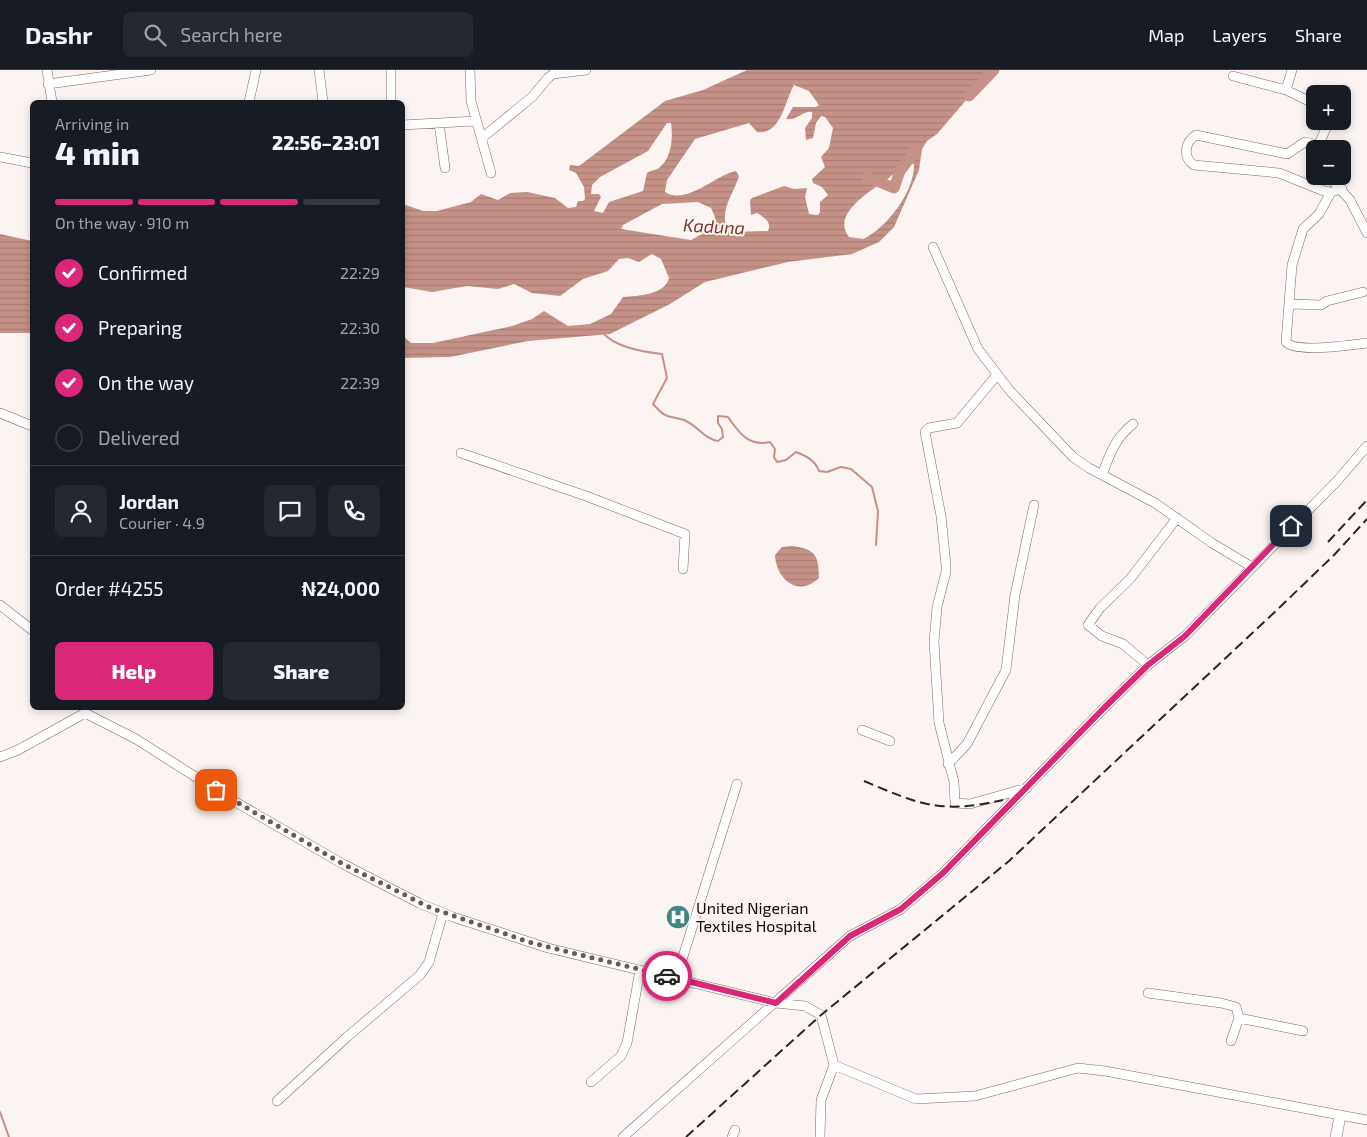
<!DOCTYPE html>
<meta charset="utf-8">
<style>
:root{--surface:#171b24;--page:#242831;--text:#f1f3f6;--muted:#9ea1a6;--line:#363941;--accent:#db2777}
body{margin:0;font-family:"Exo 2",sans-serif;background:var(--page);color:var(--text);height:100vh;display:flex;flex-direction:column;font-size:19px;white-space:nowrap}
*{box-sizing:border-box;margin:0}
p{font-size:16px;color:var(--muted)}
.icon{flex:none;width:28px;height:28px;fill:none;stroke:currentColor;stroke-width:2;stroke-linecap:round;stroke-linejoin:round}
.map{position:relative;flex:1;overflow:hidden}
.sheet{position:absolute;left:30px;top:30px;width:375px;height:610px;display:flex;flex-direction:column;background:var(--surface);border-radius:8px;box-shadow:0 2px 8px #0003}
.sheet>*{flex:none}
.buttons{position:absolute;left:1306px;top:15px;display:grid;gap:10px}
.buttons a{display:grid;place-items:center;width:45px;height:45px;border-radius:8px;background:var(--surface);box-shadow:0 2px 8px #0003;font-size:25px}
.pin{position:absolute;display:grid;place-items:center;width:42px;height:42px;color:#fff;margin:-21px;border-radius:10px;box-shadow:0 2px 8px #0006}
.courier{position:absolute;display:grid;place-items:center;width:50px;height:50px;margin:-25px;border:4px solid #db2777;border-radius:50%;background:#fff;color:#222;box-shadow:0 1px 6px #0007}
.summary em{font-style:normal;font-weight:800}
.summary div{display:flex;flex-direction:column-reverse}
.summary{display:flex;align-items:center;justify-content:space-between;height:85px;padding:0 25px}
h1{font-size:32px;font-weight:800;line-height:38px}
.bar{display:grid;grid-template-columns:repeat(4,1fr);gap:8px 5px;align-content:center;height:60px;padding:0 25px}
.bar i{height:6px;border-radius:4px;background:var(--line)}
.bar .selected{background:var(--accent)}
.bar p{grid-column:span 4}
.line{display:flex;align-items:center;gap:12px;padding:0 25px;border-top:1px solid var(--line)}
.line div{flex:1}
.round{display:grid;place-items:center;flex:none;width:52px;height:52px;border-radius:8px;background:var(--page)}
ol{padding:0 25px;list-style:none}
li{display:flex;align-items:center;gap:15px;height:55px}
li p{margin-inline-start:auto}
li .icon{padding:5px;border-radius:50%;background:var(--accent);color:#fff;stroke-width:4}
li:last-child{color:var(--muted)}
li i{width:28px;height:28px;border:2px solid var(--line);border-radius:50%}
.button{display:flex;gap:10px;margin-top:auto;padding:10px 25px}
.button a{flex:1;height:58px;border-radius:8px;background:var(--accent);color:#fff;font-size:20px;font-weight:800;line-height:58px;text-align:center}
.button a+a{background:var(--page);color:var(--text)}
header{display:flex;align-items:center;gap:30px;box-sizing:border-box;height:70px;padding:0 25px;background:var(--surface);border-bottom:1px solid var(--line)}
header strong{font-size:24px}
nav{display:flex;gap:28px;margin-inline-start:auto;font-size:18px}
.search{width:350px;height:45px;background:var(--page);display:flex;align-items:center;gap:12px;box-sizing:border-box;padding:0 18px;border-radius:8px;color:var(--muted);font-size:19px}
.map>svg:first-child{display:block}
.water{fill:url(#water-rules);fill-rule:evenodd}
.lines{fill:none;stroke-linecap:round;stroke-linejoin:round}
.stream{stroke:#c69288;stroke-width:2}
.river{stroke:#c69288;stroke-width:11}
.minor-casing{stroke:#856660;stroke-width:10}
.major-casing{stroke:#856660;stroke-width:12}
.minor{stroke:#fff;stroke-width:9}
.major{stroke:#fff;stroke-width:11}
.rail{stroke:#2e2322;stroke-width:2;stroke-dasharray:10 5;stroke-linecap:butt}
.done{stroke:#655b59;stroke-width:5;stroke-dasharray:0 9}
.route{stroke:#db2777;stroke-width:6}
.labels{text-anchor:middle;stroke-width:4;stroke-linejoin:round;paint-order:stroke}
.poi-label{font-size:16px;fill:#140807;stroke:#fbf4f2;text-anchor:start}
.water-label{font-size:18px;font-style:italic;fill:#7b382d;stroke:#fbf4f2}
</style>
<header>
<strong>Dashr</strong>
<div class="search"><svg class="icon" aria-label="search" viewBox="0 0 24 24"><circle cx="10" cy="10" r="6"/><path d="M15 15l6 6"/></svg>Search here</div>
<nav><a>Map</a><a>Layers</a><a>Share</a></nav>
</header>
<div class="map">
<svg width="1367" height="1067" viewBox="0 0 1367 1067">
<defs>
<pattern id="water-rules" width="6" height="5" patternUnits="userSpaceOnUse" patternTransform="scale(1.25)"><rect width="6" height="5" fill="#c69288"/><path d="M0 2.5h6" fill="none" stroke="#a97c74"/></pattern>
</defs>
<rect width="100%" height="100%" fill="#fbf4f2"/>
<path class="water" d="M747,0H992L937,64L927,71L922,79L919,100L894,157L879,172L852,184L788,192L705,212L670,234L610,264L528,271L450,287L403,288V266L411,273H433L512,256L532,249L544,241L568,256L590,254L611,244L623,227C637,226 665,225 669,208L661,189L652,184L639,192L628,188L619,189L608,201L583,209L560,226L532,223L514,214L498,219L467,216L432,222L403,217L402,168L405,160L403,158V134L423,141H437L471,132L481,124L498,130L510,123L527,122L555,128L568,138L576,137L578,131H583L585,129L584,117L576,103L569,100L570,95L579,96L665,31L703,20ZM794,15L809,21L819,35L816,37H793L786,49C797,51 804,40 812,42V48L805,58L806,70L813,68L816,53L821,46L825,47L833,58L829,78L821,87L825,97L812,109L813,113L822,117L828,125L820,132V142L818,145L809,144L805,127L807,118L794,119L784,116L752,128L750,130L751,145L757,143C765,148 772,152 768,161L729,162C717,142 734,124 739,106L736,101C717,104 686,136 665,122L667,110L695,69L749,53L757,62C781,66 785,30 794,15ZM667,53H671C673,67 672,86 661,96C657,101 652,99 647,103L643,121L609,132L603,143L594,141L601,127L599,124H591L592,115L600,107L648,81ZM907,92H911L914,95C914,122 887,158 863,169L849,167C830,143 874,119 889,108C895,103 900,96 907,92ZM698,132L711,138L715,147L709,160L691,170L621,159L623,155L662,134Z
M0,164L32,171V263H0Z
M792,476C815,479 819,485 819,508C798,528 776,509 775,485L782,477Z"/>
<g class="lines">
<path class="stream" d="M604,264C617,278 644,282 662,284L667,308L653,334C667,350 668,345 684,350C697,355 704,369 718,371L723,367L722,359L718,353V346L728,347C739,363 749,377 770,372L775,379L774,387L777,392L786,390L796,382C806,386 815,390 819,401L827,402L841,397L851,399L872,417L878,441L876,475
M0,1042L9,1067"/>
<path class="river" d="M969,26L994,0
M867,107L894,118L900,101L916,80"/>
<g class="minor-casing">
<path id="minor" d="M47,0L52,32
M319,0L323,32
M391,0V32
M470,0L471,31L491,103
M1233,6L1286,20L1315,34
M48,14L151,0
M1286,20L1292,0
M249,32L256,0
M439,53L445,98
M402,55L476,51
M482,68L532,27L548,8L553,4L586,0
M1318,75L1305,72L1287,84L1196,65C1185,72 1182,87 1194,95L1279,103L1324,121L1331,122L1342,119
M1317,79L1329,51
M0,87L32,93
M1328,106L1350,130L1367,163
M1331,122L1319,144L1303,159L1292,195L1286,272C1295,283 1352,275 1367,273
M933,177L978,279L1010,321L1073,387L1089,398L1155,433L1212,473L1252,497
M1290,232L1292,234L1321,235L1327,231L1363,222
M997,305L957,353L929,358L925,362L941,446L946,495V502L937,537L934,572L939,653L954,712L955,733L970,734L1027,718
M0,343L32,356
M461,383L586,426L685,464L683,499
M1102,405C1110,384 1115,368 1133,354
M0,535L32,560
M1148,595L1123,574L1102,566L1088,555L1100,538L1130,509L1177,448
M862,660L890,671
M0,687L18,680L85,643L136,669L232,730L343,794L419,833L453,847L548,878L776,933L805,936L821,945L834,995L821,1030L820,1067
M948,694L967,674L1006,600L1015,525L1034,435
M676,909L737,714
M1148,923L1221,933L1236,937L1239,948L1231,971
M1239,948L1303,961
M834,995L916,1029L975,1026L1078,998L1105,1001L1367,1050
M591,1012L621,986L627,973L640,900
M277,1031L347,967L420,905L429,892L443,843
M623,1067L850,866L901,839L943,803L1104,638L1148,595L1185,566L1337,411L1367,376
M732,1067L735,1060"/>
</g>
<g class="major-casing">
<path id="major" d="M1336,1067L1340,1046"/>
</g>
<use href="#minor" class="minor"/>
<use href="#major" class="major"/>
<path class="rail" d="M1328,472L1367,430
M864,711C921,735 940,744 1003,730
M686,1067L821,945L1009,791L1278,539L1335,484L1367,449"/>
</g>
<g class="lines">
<path class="done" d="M216,720L343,794L431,838L532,873L667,906"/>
<path class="route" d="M667,906L776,933L850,866L901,839L943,803L1104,638L1148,595L1185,566L1291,456"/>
</g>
<defs>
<g id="hospital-disc" transform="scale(1.25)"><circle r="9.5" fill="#408782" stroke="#fbf4f2"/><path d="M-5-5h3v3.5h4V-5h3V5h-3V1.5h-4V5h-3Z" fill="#fff"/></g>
</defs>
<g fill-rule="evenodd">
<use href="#hospital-disc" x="678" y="847"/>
</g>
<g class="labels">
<g class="poi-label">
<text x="696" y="844">United Nigerian<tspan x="696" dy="18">Textiles Hospital</tspan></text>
</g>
<g class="water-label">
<text transform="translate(714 157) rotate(3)" y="6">Kaduna</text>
</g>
</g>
</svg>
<div class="buttons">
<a>+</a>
<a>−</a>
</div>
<div class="pin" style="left:216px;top:720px;background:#ea580c"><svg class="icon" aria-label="bag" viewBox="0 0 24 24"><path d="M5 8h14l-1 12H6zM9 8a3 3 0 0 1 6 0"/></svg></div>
<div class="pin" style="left:1291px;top:456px;background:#1f2937"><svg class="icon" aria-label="home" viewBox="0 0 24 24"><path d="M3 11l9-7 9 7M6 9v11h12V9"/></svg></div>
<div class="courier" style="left:667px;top:906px"><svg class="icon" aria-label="car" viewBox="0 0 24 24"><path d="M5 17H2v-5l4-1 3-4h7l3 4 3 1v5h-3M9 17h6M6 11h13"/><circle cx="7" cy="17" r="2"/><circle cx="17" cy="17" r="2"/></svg></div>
<section class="sheet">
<div class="summary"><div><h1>4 min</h1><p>Arriving in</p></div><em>22:56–23:01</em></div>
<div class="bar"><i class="selected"></i><i class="selected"></i><i class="selected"></i><i></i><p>On the way · 910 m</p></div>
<ol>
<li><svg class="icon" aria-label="check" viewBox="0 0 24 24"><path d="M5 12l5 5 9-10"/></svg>Confirmed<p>22:29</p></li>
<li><svg class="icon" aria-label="check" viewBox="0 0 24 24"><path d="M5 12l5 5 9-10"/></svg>Preparing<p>22:30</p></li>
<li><svg class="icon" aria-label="check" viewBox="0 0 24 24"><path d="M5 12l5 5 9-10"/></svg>On the way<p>22:39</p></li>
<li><i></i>Delivered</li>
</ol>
<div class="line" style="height:90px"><a class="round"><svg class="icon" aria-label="person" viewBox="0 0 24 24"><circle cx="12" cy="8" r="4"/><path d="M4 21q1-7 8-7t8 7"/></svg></a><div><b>Jordan</b><p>Courier · 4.9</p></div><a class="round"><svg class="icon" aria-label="chat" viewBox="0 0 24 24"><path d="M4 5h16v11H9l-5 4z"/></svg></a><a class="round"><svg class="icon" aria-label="phone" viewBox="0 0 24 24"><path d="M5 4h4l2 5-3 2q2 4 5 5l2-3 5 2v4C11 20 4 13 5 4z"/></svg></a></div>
<div class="line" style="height:65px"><div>Order #4255</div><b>₦24,000</b></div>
<div class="button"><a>Help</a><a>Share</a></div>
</section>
</div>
